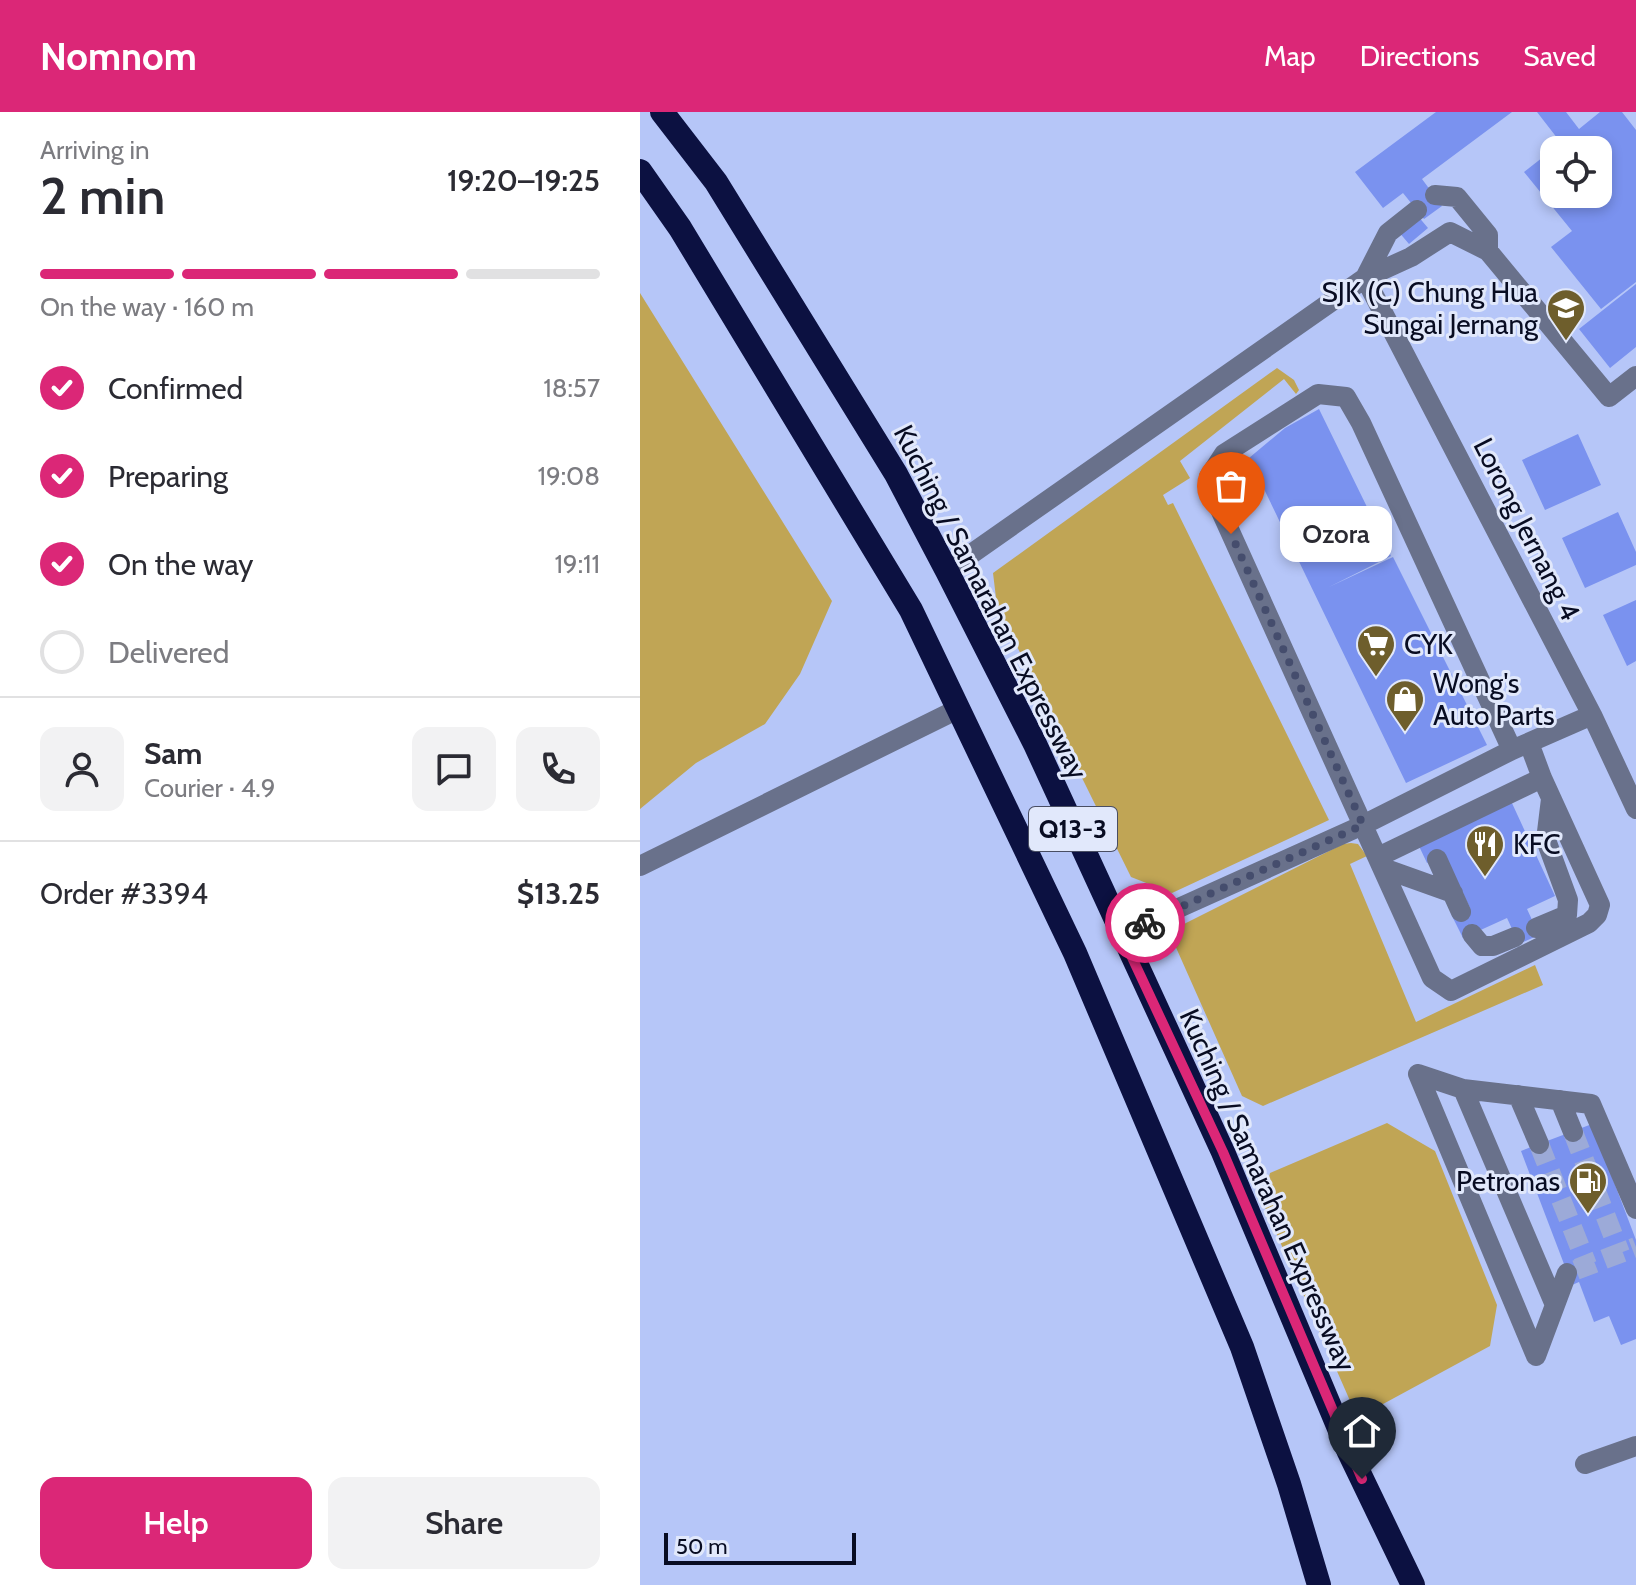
<!DOCTYPE html>
<meta charset="utf-8">
<style>
:root{--surface:#fff;--page:#f2f2f3;--text:#2b2b33;--muted:#7c7c81;--line:#e1e1e2;--accent:#db2777}
body{margin:0;font-family:Cabin,sans-serif;background:var(--page);color:var(--text);height:100vh;display:flex;flex-direction:column;font-size:30px;white-space:nowrap}
*{box-sizing:border-box;margin:0}
p{font-size:26px;color:var(--muted)}
.icon{flex:none;width:44px;height:44px;fill:none;stroke:currentColor;stroke-width:2;stroke-linecap:round;stroke-linejoin:round}
.map{position:relative;flex:1;overflow:hidden}
.side{display:flex;flex-direction:column;background:var(--surface);width:640px}
.side>*{flex:none}
.tools{position:absolute;left:900px;top:24px;display:grid;gap:16px}
.tools a{display:grid;place-items:center;width:72px;height:72px;border-radius:16px;background:var(--surface);box-shadow:0 4px 12px #0003;font-size:40px}
.scale{position:absolute;left:24px;bottom:20px;width:192px;box-sizing:border-box;padding-left:8px;border:4px solid #080c22;border-top:0;font-size:22px;line-height:28px;white-space:nowrap;color:#080c22;-webkit-text-stroke:6px #e1e8fb;paint-order:stroke}
.pin{position:absolute;display:grid;place-items:center;width:68px;height:68px;color:#fff;margin:-82px -34px;border-radius:50% 50% 50% 0;rotate:-45deg;box-shadow:0 0 8px #0007}
.pin .icon{rotate:45deg}
.courier{position:absolute;display:grid;place-items:center;width:80px;height:80px;margin:-40px;border:6px solid #db2777;border-radius:50%;background:#fff;color:#222;box-shadow:0 2px 10px #0007}
.bubble{position:absolute;height:56px;border-radius:16px;background:var(--surface);box-shadow:0 4px 12px #0003;font-size:26px;font-weight:600;line-height:56px;text-align:center}
.overview em{font-style:normal;font-weight:600}
.overview div{display:flex;flex-direction:column-reverse}
.overview{display:flex;align-items:center;justify-content:space-between;height:136px;padding:0 40px}
h1{font-size:52px;font-weight:600;line-height:60px}
.bar{display:grid;grid-template-columns:repeat(4,1fr);gap:12px 8px;align-content:center;height:96px;padding:0 40px}
.bar i{height:10px;border-radius:6px;background:var(--line)}
.bar .active{background:var(--accent)}
.bar p{grid-column:span 4}
.line{display:flex;align-items:center;gap:20px;padding:0 40px;border-top:2px solid var(--line)}
.line div{flex:1}
.round{display:grid;place-items:center;flex:none;width:84px;height:84px;border-radius:16px;background:var(--page)}
ol{padding:0 40px;list-style:none}
li{display:flex;align-items:center;gap:24px;height:88px}
li p{margin-inline-start:auto}
li .icon{padding:8px;border-radius:50%;background:var(--accent);color:#fff;stroke-width:4}
li:last-child{color:var(--muted)}
li i{width:44px;height:44px;border:4px solid var(--line);border-radius:50%}
.button{display:flex;gap:16px;margin-top:auto;padding:16px 40px}
.button a{flex:1;height:92px;border-radius:16px;background:var(--accent);color:#fff;font-size:32px;font-weight:600;line-height:92px;text-align:center}
.button a+a{background:var(--page);color:var(--text)}
header{display:flex;align-items:center;gap:48px;box-sizing:border-box;height:112px;padding:0 40px;background:var(--accent);color:#fff}
header strong{font-size:38px}
nav{display:flex;gap:44px;margin-inline-start:auto;font-size:28px}
main{display:flex;flex:1;min-height:0}
.map>svg:first-child{display:block}
.green{fill:#c0a555}
.building{fill:#7a92ef;fill-rule:evenodd}
.lines{fill:none;stroke-linecap:round;stroke-linejoin:round}
.minor-tunnel{stroke:#9caad8;stroke-width:20;stroke-dasharray:20 10;stroke-linecap:butt}
.minor{stroke:#69718b;stroke-width:20}
.highway{stroke:#0c1141;stroke-width:24}
.done{stroke:#454d6d;stroke-width:8;stroke-dasharray:0 14.4}
.route{stroke:#db2777;stroke-width:10}
.labels{text-anchor:middle;stroke-width:6;stroke-linejoin:round;paint-order:stroke}
.shield{fill:#e1e8fb;stroke:#494e63;stroke-width:2}
.shield-label{font-size:26px;font-weight:bold;fill:#080c22}
.poi-label{font-size:28px;fill:#080c22;stroke:#e1e8fb;text-anchor:start}
.street-label{font-size:28px;fill:#080c22;stroke:#e1e8fb}
</style>
<header>
<strong>Nomnom</strong>
<nav><a>Map</a><a>Directions</a><a>Saved</a></nav>
</header>
<main>
<section class="side">
<div class="overview"><div><h1>2 min</h1><p>Arriving in</p></div><em>19:20–19:25</em></div>
<div class="bar"><i class="active"></i><i class="active"></i><i class="active"></i><i></i><p>On the way · 160 m</p></div>
<ol>
<li><svg class="icon" aria-label="check" viewBox="0 0 24 24"><path d="M5 12l5 5 9-10"/></svg>Confirmed<p>18:57</p></li>
<li><svg class="icon" aria-label="check" viewBox="0 0 24 24"><path d="M5 12l5 5 9-10"/></svg>Preparing<p>19:08</p></li>
<li><svg class="icon" aria-label="check" viewBox="0 0 24 24"><path d="M5 12l5 5 9-10"/></svg>On the way<p>19:11</p></li>
<li><i></i>Delivered</li>
</ol>
<div class="line" style="height:144px"><a class="round"><svg class="icon" aria-label="person" viewBox="0 0 24 24"><circle cx="12" cy="8" r="4"/><path d="M4 21q1-7 8-7t8 7"/></svg></a><div><b>Sam</b><p>Courier · 4.9</p></div><a class="round"><svg class="icon" aria-label="chat" viewBox="0 0 24 24"><path d="M4 5h16v11H9l-5 4z"/></svg></a><a class="round"><svg class="icon" aria-label="phone" viewBox="0 0 24 24"><path d="M5 4h4l2 5-3 2q2 4 5 5l2-3 5 2v4C11 20 4 13 5 4z"/></svg></a></div>
<div class="line" style="height:104px"><div>Order #3394</div><b>$13.25</b></div>
<div class="button"><a>Help</a><a>Share</a></div>
</section>
<div class="map">
<svg width="996" height="1473" viewBox="0 0 996 1473">
<rect width="100%" height="100%" fill="#b6c6f8"/>
<path class="green" d="M0,181L192,489L160,562L125,612L56,651L0,697Z
M637,256L654,268L659,278L656,282L644,267L540,349L550,366L523,383L528,393L533,391L689,708L532,781L491,765L357,494L353,461Z
M711,731L718,732L727,744L710,752L776,910L895,853L903,873L623,994L602,984L534,831L544,812L703,732Z
M747,1011L795,1039L857,1193L850,1234L732,1298L711,1291L623,1091L630,1061Z"/>
<path class="building" d="M796,0H872L782,67L802,94L784,107L763,81L743,96L715,60Z
M897,0H926L939,17L960,0H982L996,18V170L961,197L911,135L932,119L884,60L921,31ZM914,38H958V82H914Z
M777,103L788,116L769,132L758,119Z
M996,172V235L970,256L939,217Z
M679,297L751,444L689,475L753,445L847,633L766,671L609,346L645,316Z
M938,322L961,373L905,398L882,348Z
M978,400L996,440V453L945,476L922,426Z
M996,488V549L987,554L963,503Z
M871,689L915,784L887,797L899,823L879,832L867,806L823,826L812,804L830,796L805,743L787,751L778,732Z
M952,1012L996,1128V1227L981,1233L969,1204L954,1210L939,1170L932,1173L881,1039Z"/>
<g class="lines">
<path class="minor-tunnel" d="M933,1020L980,1141
M899,1032L947,1153
M936,1158L996,1135"/>
<path class="minor" d="M795,83L817,85L848,123V139
M725,166L952,603L996,697
M725,166L748,121L777,98
M307,459L725,166L771,145L810,120L848,139L969,285L996,264
M872,638L721,311L706,285L678,282L584,342L569,365L578,393L792,866L811,879L949,811L957,803L960,793L902,666L889,631
M738,745L902,666
M797,747L821,800
M0,754L318,597
M743,756L813,781
M896,816L927,803L928,788L906,728L911,687
M481,822L723,713L872,638L952,603
M832,822L842,834H853L875,825
M778,962L896,1244
M778,962L823,977L951,992L996,1097
M823,977L915,1193
M878,983L899,1032
M920,988L933,1020
M896,1244L927,1161
M945,1352L996,1334"/>
<path class="highway" d="M22,0L76,70L256,362L307,459L395,632L583,1040L709,1340L773,1473
M0,59L40,116L271,498L435,841L602,1235L649,1372L679,1473"/>
</g>
<g class="lines">
<path class="done" d="M505,811L723,713L591,422"/>
<path class="route" d="M505,811L481,822L583,1040L722,1367"/>
</g>
<defs>
<g id="school-pin" transform="scale(2)"><path d="M0 17L-7.5 6A9.5 9.5 0 1 1 7.5 6Z" fill="#6e5e2c" stroke="#e1e8fb"/><path d="M0-5L7-2L0 1L-7-2ZM-4 1L0 2.5L4 1V4Q0 6-4 4Z" fill="#fff"/></g>
<g id="supermarket-pin" transform="scale(2)"><path d="M0 17L-7.5 6A9.5 9.5 0 1 1 7.5 6Z" fill="#6e5e2c" stroke="#e1e8fb"/><path d="M-6-5.5h2.5l.6 2H6L4.5 2H-2.5L-4.4-4H-6ZM-1.5 3.2a1.3 1.3 0 1 0 .1 0ZM3 3.2a1.3 1.3 0 1 0 .1 0Z" fill="#fff"/></g>
<g id="shop-pin" transform="scale(2)"><path d="M0 17L-7.5 6A9.5 9.5 0 1 1 7.5 6Z" fill="#6e5e2c" stroke="#e1e8fb"/><path d="M-5-2.5h2.3a2.7 3.5 0 0 1 5.4 0H5L5.5 6h-11ZM-1.5-2.5h3a1.5 2.3 0 0 0-3 0Z" fill="#fff"/></g>
<g id="restaurant-pin" transform="scale(2)"><path d="M0 17L-7.5 6A9.5 9.5 0 1 1 7.5 6Z" fill="#6e5e2c" stroke="#e1e8fb"/><path d="M-5-6h1v4h1v-4h1v4h1v-4h1v5L-1.5 .5V6h-2V.5L-5-1ZM5-6V6H3V1.5H1.5Q1.5-4 5-6Z" fill="#fff"/></g>
<g id="fuel-pin" transform="scale(2)"><path d="M0 17L-7.5 6A9.5 9.5 0 1 1 7.5 6Z" fill="#6e5e2c" stroke="#e1e8fb"/><path d="M-5.5-6h7V0h2V4h1.3V-2.5L3-4.5l.8-.8L6-3V5H2.5V1h-1V6h-7ZM-4.2-4.7v3.2H.2V-4.7Z" fill="#fff"/></g>
</defs>
<g fill-rule="evenodd">
<use href="#school-pin" x="926" y="196"/>
<use href="#supermarket-pin" x="736" y="532"/>
<use href="#shop-pin" x="765" y="587"/>
<use href="#restaurant-pin" x="845" y="732"/>
<use href="#fuel-pin" x="948" y="1069"/>
</g>
<g class="labels">
<rect class="shield" x="389" y="695" width="88" height="44" rx="6"/>
<g class="shield-label">
<text x="433" y="726">Q13-3</text>
</g>
<g class="poi-label">
<text x="898" y="190" text-anchor="end">SJK (C) Chung Hua<tspan x="898" dy="32">Sungai Jernang</tspan></text>
<text x="764" y="542">CYK</text>
<text x="793" y="581">Wong's<tspan x="793" dy="32">Auto Parts</tspan></text>
<text x="873" y="742">KFC</text>
<text x="920" y="1079" text-anchor="end">Petronas</text>
</g>
<g class="street-label">
<text transform="translate(887 417) rotate(63)" y="10">Lorong Jernang 4</text>
<text transform="translate(351 490) rotate(63)" y="10">Kuching / Samarahan Expressway</text>
<text transform="translate(628 1078) rotate(66)" y="10">Kuching / Samarahan Expressway</text>
</g>
</g>
</svg>
<div class="tools">
<a><svg class="icon" aria-label="locate" viewBox="0 0 24 24"><circle cx="12" cy="12" r="6"/><path d="M12 2v4M12 18v4M2 12h4M18 12h4"/></svg></a>
</div>
<div class="scale">50 m</div>
<div class="pin" style="left:591px;top:422px;background:#ea580c"><svg class="icon" aria-label="bag" viewBox="0 0 24 24"><path d="M5 8h14l-1 12H6zM9 8a3 3 0 0 1 6 0"/></svg></div>
<div class="pin" style="left:722px;top:1367px;background:#1f2937"><svg class="icon" aria-label="home" viewBox="0 0 24 24"><path d="M3 11l9-7 9 7M6 9v11h12V9"/></svg></div>
<div class="courier" style="left:505px;top:811px"><svg class="icon" aria-label="bike" viewBox="0 0 24 24"><circle cx="6" cy="16" r="4"/><circle cx="18" cy="16" r="4"/><path d="M6 16l4-8h5l3 8M10 8l3 8H6M13 5h3"/></svg></div>
<div class="bubble" style="left:640px;top:394px;width:112px">Ozora</div>
</div>
</main>
